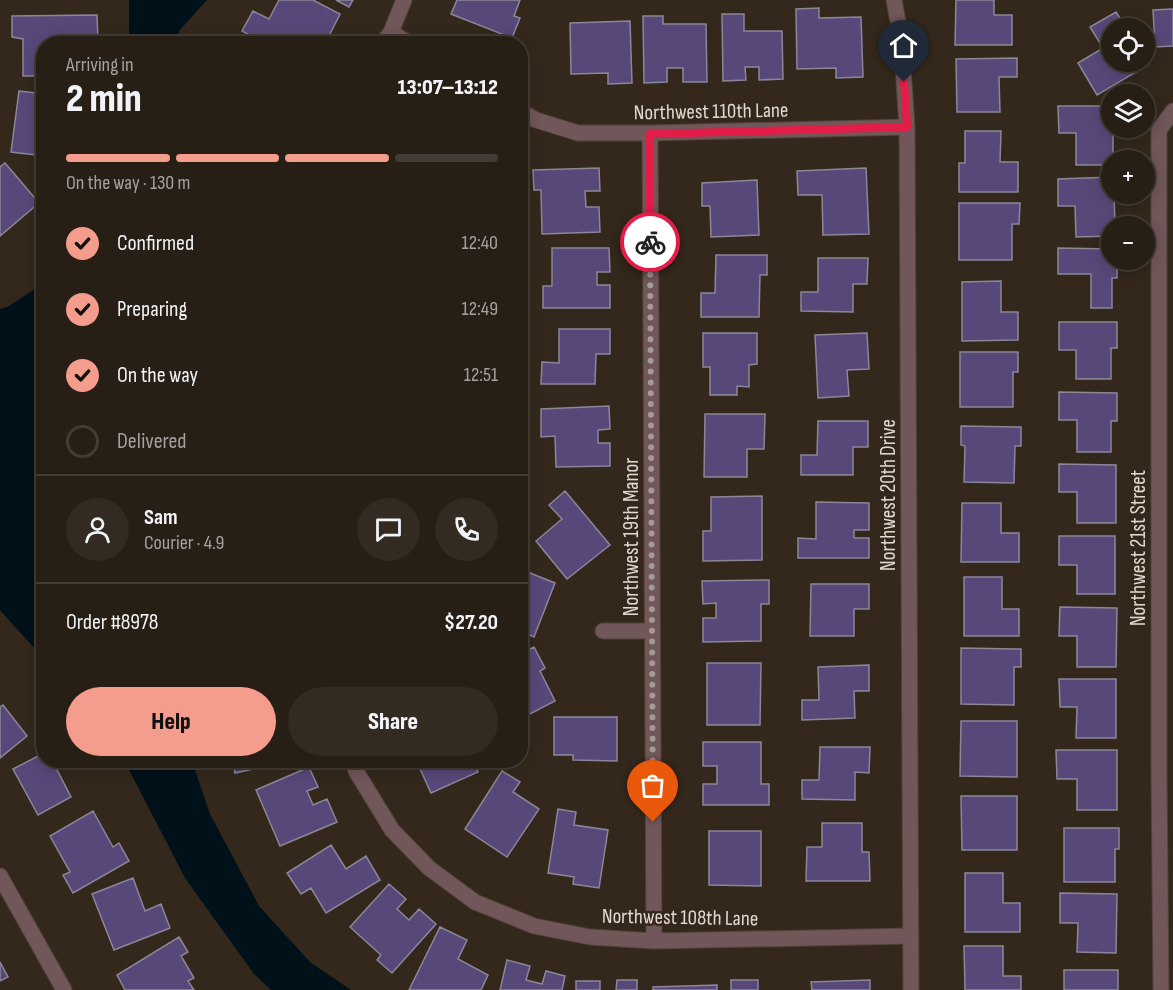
<!DOCTYPE html>
<meta charset="utf-8">
<style>
:root{--surface:#271e15;--page:#332b22;--text:#f1f3f6;--muted:#a4a2a0;--line:#433c34;--accent:#f49d8c}
body{margin:0;font-family:"Sofia Sans Condensed",sans-serif;background:var(--page);color:var(--text);height:100vh;display:flex;flex-direction:column;font-size:22px;white-space:nowrap}
*{box-sizing:border-box;margin:0}
p{font-size:20px;color:var(--muted)}
.icon{flex:none;width:33px;height:33px;fill:none;stroke:currentColor;stroke-width:2;stroke-linecap:round;stroke-linejoin:round}
.map{position:relative;flex:1;overflow:hidden}
.panel{position:absolute;left:36px;top:36px;width:492px;height:732px;display:flex;flex-direction:column;background:var(--surface);border-radius:24px;box-shadow:0 3px 15px #0003,0 0 0 2px var(--line)}
.panel>*{flex:none}
.buttons{position:absolute;left:1101px;top:18px;display:grid;gap:12px}
.buttons a{display:grid;place-items:center;width:54px;height:54px;border-radius:50%;background:var(--surface);box-shadow:0 3px 15px #0003,0 0 0 2px var(--line);font-size:30px}
.pin{position:absolute;display:grid;place-items:center;width:51px;height:51px;color:#fff;margin:-62px -26px;border-radius:50% 50% 50% 0;rotate:-45deg;box-shadow:0 0 6px #0007}
.pin .icon{rotate:45deg}
.courier{position:absolute;display:grid;place-items:center;width:60px;height:60px;margin:-30px;border:4px solid #e11d48;border-radius:50%;background:#fff;color:#222;box-shadow:0 2px 8px #0007}
.head em{font-style:normal;font-weight:800}
.head div{display:flex;flex-direction:column-reverse}
.head{display:flex;align-items:center;justify-content:space-between;height:102px;padding:0 30px}
h1{font-size:39px;font-weight:800;line-height:45px}
.bar{display:grid;grid-template-columns:repeat(4,1fr);gap:9px 6px;align-content:center;height:72px;padding:0 30px}
.bar i{height:8px;border-radius:4px;background:var(--line)}
.bar .active{background:var(--accent)}
.bar p{grid-column:span 4}
.line{display:flex;align-items:center;gap:15px;padding:0 30px;border-top:2px solid var(--line)}
.line div{flex:1}
.round{display:grid;place-items:center;flex:none;width:63px;height:63px;border-radius:32px;background:var(--page)}
ol{padding:0 30px;list-style:none}
li{display:flex;align-items:center;gap:18px;height:66px}
li p{margin-inline-start:auto}
li .icon{padding:6px;border-radius:50%;background:var(--accent);color:#111;stroke-width:4}
li:last-child{color:var(--muted)}
li i{width:33px;height:33px;border:3px solid var(--line);border-radius:50%}
.cta{display:flex;gap:12px;margin-top:auto;padding:12px 30px}
.cta a{flex:1;height:69px;border-radius:36px;background:var(--accent);color:#111;font-size:24px;font-weight:800;line-height:69px;text-align:center}
.cta a+a{background:var(--page);color:var(--text)}
.map>svg:first-child{display:block}
.water{fill:#01111a}
.building{fill:#584879;stroke:#8b8698;stroke-width:1.5}
.lines{fill:none;stroke-linecap:round;stroke-linejoin:round}
.minor-casing{stroke:#504439;stroke-width:17}
.minor{stroke:#71565a;stroke-width:15}
.done{stroke:#a49b92;stroke-width:6;stroke-dasharray:0 10.8}
.route{stroke:#e11d48;stroke-width:8}
.labels{text-anchor:middle;stroke-width:5;stroke-linejoin:round;paint-order:stroke}
.street-label{font-size:21px;fill:#e1d9d1;stroke:#34281c}
</style>
<div class="map">
<svg width="1173" height="990" viewBox="0 0 1173 990">
<rect width="100%" height="100%" fill="#34281c"/>
<path class="water" d="M129,0H207L179,31L178,43L129,44Z
M43,284V658L0,610V309L7,307Z
M122,761H192L210,814L259,906L310,962L351,990H271L254,974L185,878L128,768Z"/>
<path class="building" d="M279,0H313L340,14L326,42L320,38L317,44H266L242,31L253,11L269,19Z
M336,0H353L349,7Z
M457,0H520L514,16L520,18L512,38L451,14Z
M956,0H994V15H1012V45H955Z
M819,8V18L861,17L863,77L836,78V68L797,69L796,9Z
M1173,9V46L1155,47L1153,10Z
M1116,12L1126,28H1112V62H1144V59L1148,65L1097,95L1078,63L1103,48L1090,27Z
M722,14H744V31H782L783,79L759,80V67H745L746,80L723,81Z
M97,15L98,40H67V44H44V76H23V39L12,37V16Z
M643,16H663V24H706L707,82H683V68H667V82L644,83Z
M630,21L632,83L608,84V73L571,74L570,23Z
M1017,58V77H999L1000,112H957L956,59Z
M19,91L44,94V156L11,152Z
M1058,106H1112V128H1113V160H1112V165H1076V133H1059Z
M965,131H1001L1000,162H1018V192H959V163H965Z
M5,163L39,203L0,236V167Z
M599,168L600,191H585L586,207H599L600,232L542,234L541,190H534L533,170Z
M866,168L869,234L823,235L822,195H798L797,171Z
M1112,177V194H1114L1115,226H1112V236L1076,237L1075,206H1058V179Z
M757,180L759,235L711,237L710,206H702V183Z
M959,203H1020L1019,224H1012V260H959Z
M552,248H609L610,272H597V285H610V308H543V286H552Z
M1058,248L1112,249V260H1117V278H1112V308H1091V274H1058Z
M716,255H767V275H760L759,317H701V293H715Z
M818,258H868L867,284H853V312L801,311V292H818Z
M1001,281V312H1018V340L962,341V282Z
M1059,322H1117V348H1111V379H1076V350H1059Z
M559,329H610V354H596L595,384H541L542,362L559,363Z
M703,333H757V364L749,365V387L737,386V395H710V367H703Z
M867,333L869,369L847,370L849,396L818,398L815,335Z
M960,352H1018V372H1013V407H960Z
M1059,392L1117,393V421H1111V452H1077V420H1059Z
M609,406L610,429L598,430V443H610V466L556,467L555,436L541,437V409Z
M705,414H765L764,449H747V477H704Z
M818,421H868V447H853V475H801V455H817Z
M961,426L1021,427V446H1015L1014,483L964,482L965,446L961,445Z
M1059,464L1116,465V523H1077V492H1059Z
M565,491L610,545L567,579L536,541L562,519L549,505Z
M762,496V560L703,561V531H711V497Z
M816,502L869,503V530H854V538H869V558H798V538L816,539Z
M962,503H1001V533H1019V562H961Z
M1059,536H1115V594H1077V565H1059Z
M520,569L555,583L534,637L520,631Z
M964,577H1002V609H1019V636H964Z
M769,580V604H761V641L703,642V618H716V603L703,604L702,581Z
M811,584H869V609H854V636H810Z
M1060,607L1117,608L1116,667H1077V636H1059Z
M534,647L545,668L540,671L555,701L520,719V654Z
M961,648L1021,649V667H1014V705L961,704Z
M707,663H761L760,725H707Z
M869,665V691H854L855,718L802,720V700H819L818,667Z
M1059,679H1116V738H1076L1077,707H1060Z
M3,705L27,736L0,758V707Z
M554,717H617V761L573,760V755H554Z
M961,721H1017V777L960,776Z
M703,742H761V784H769V805H703V784H717V766H703Z
M820,747H870L869,773L855,772V800L802,799V780H819Z
M1056,750H1117V810H1077V779H1057Z
M44,753V760H52L71,797L38,815L13,769Z
M232,760H295L235,773Z
M416,760H472L478,772L431,793Z
M309,767L318,787L307,791L313,805L327,799L337,822L280,846L256,790Z
M502,771L520,782L513,792L539,809L507,857L465,829Z
M961,796H1017V850H962Z
M558,809L576,812L574,825L608,830L599,888L573,884L574,877L548,873Z
M93,811L113,847L119,843L129,861L73,893L63,875L70,872L50,836Z
M822,823H862V852H869L870,881H806L807,847H822Z
M1064,828H1119V849H1115V882H1064Z
M709,831H761V886L709,885Z
M331,845L346,869L366,856L380,880L326,913L311,888L301,894L287,873Z
M965,873H1003V903H1020V932H965Z
M133,878L145,911L161,904L170,928L114,950L92,894Z
M389,884L406,899L397,909L409,920L419,909L436,924L392,973L377,960L381,955L350,927Z
M1060,893L1117,894L1116,953L1077,952L1078,923H1060Z
M440,927L467,940L458,959L488,975L481,990H409Z
M179,937L188,952L181,956L194,978L188,981L194,990H125L117,975Z
M964,946H1003V976H1021V990H965Z
M507,960L530,966L526,980L542,984L546,971L565,976L562,990H500Z
M0,962L8,977L0,981Z
M1064,970H1118V990H1064Z
M617,980H637V990H616Z
M731,980H758V990H731Z
M870,980V990H812L811,982Z
M576,981H600V990H576Z
M717,985V990H653V987Z"/>
<g class="lines">
<g class="minor-casing">
<path id="minor" d="M894,0L901,37L907,127L911,990
M391,32L410,44
M382,44L391,32L404,0
M520,111L536,120L578,133H650L907,127
M650,133L654,941
M603,631H652
M352,760L356,771L392,830L429,868L475,902L534,926L590,937L654,941L911,936
M0,876L64,990
M1161,990L1159,771V130L1173,111"/>
</g>
<use href="#minor" class="minor"/>
</g>
<g class="lines">
<path class="done" d="M650,242L653,822"/>
<path class="route" d="M650,242V134L907,127L904,82"/>
</g>
<g class="labels">
<g class="street-label">
<text transform="translate(711 111) rotate(-1)" y="7">Northwest 110th Lane</text>
<text transform="translate(888 495) rotate(-90)" y="7">Northwest 20th Drive</text>
<text transform="translate(631 537) rotate(-90)" y="7">Northwest 19th Manor</text>
<text transform="translate(1138 548) rotate(-90)" y="7">Northwest 21st Street</text>
<text transform="translate(680 917) rotate(1)" y="7">Northwest 108th Lane</text>
</g>
</g>
</svg>
<div class="buttons">
<a><svg class="icon" aria-label="locate" viewBox="0 0 24 24"><circle cx="12" cy="12" r="6"/><path d="M12 2v4M12 18v4M2 12h4M18 12h4"/></svg></a>
<a><svg class="icon" aria-label="layers" viewBox="0 0 24 24"><path d="M12 4l9 5-9 5-9-5zM3 14l9 5 9-5"/></svg></a>
<a>+</a>
<a>−</a>
</div>
<div class="pin" style="left:653px;top:822px;background:#ea580c"><svg class="icon" aria-label="bag" viewBox="0 0 24 24"><path d="M5 8h14l-1 12H6zM9 8a3 3 0 0 1 6 0"/></svg></div>
<div class="pin" style="left:904px;top:82px;background:#1f2937"><svg class="icon" aria-label="home" viewBox="0 0 24 24"><path d="M3 11l9-7 9 7M6 9v11h12V9"/></svg></div>
<div class="courier" style="left:650px;top:242px"><svg class="icon" aria-label="bike" viewBox="0 0 24 24"><circle cx="6" cy="16" r="4"/><circle cx="18" cy="16" r="4"/><path d="M6 16l4-8h5l3 8M10 8l3 8H6M13 5h3"/></svg></div>
<section class="panel">
<div class="head"><div><h1>2 min</h1><p>Arriving in</p></div><em>13:07–13:12</em></div>
<div class="bar"><i class="active"></i><i class="active"></i><i class="active"></i><i></i><p>On the way · 130 m</p></div>
<ol>
<li><svg class="icon" aria-label="check" viewBox="0 0 24 24"><path d="M5 12l5 5 9-10"/></svg>Confirmed<p>12:40</p></li>
<li><svg class="icon" aria-label="check" viewBox="0 0 24 24"><path d="M5 12l5 5 9-10"/></svg>Preparing<p>12:49</p></li>
<li><svg class="icon" aria-label="check" viewBox="0 0 24 24"><path d="M5 12l5 5 9-10"/></svg>On the way<p>12:51</p></li>
<li><i></i>Delivered</li>
</ol>
<div class="line" style="height:108px"><a class="round"><svg class="icon" aria-label="person" viewBox="0 0 24 24"><circle cx="12" cy="8" r="4"/><path d="M4 21q1-7 8-7t8 7"/></svg></a><div><b>Sam</b><p>Courier · 4.9</p></div><a class="round"><svg class="icon" aria-label="chat" viewBox="0 0 24 24"><path d="M4 5h16v11H9l-5 4z"/></svg></a><a class="round"><svg class="icon" aria-label="phone" viewBox="0 0 24 24"><path d="M5 4h4l2 5-3 2q2 4 5 5l2-3 5 2v4C11 20 4 13 5 4z"/></svg></a></div>
<div class="line" style="height:78px"><div>Order #8978</div><b>$27.20</b></div>
<div class="cta"><a>Help</a><a>Share</a></div>
</section>
</div>
